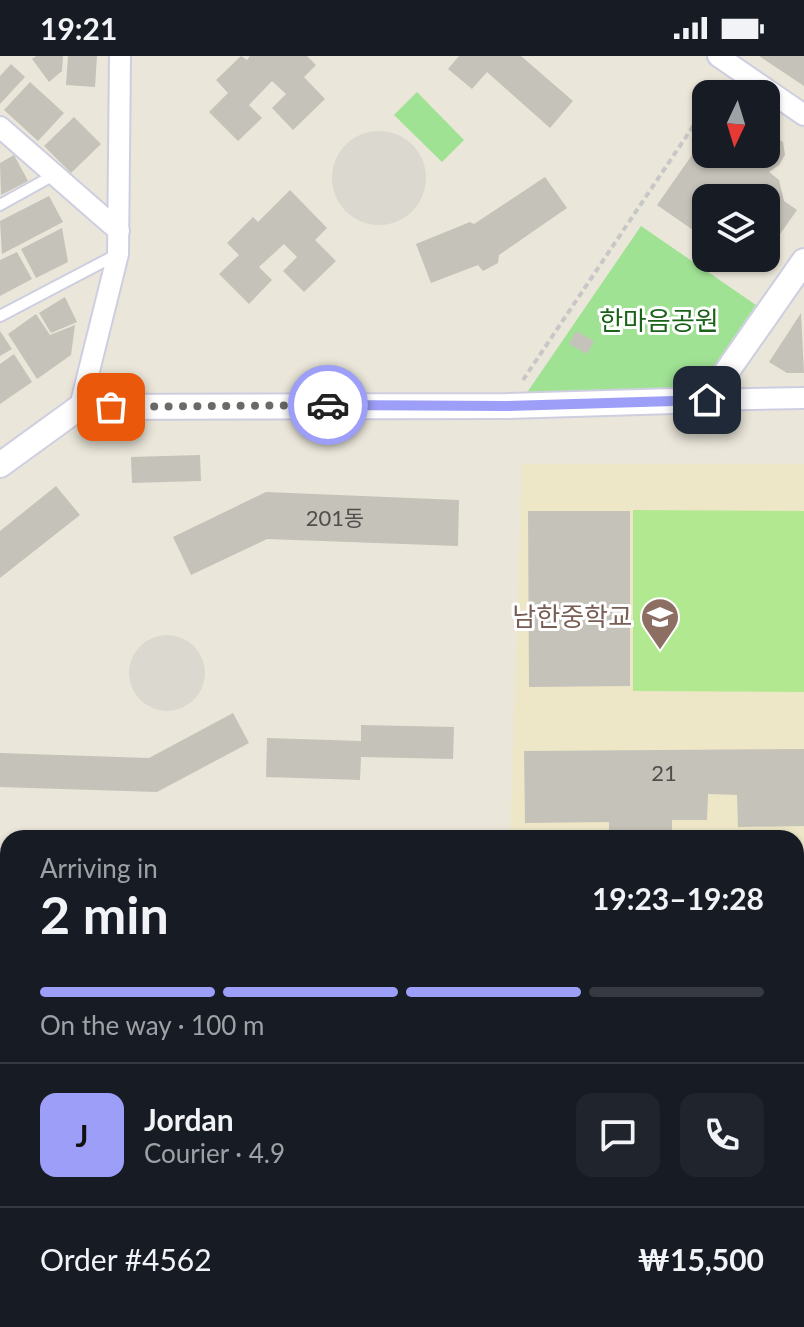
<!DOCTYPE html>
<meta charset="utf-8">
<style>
:root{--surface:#171b24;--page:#20242c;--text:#f1f3f6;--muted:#9ea1a6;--line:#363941;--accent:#9d9ef8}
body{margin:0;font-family:Lato,"Noto Sans KR",sans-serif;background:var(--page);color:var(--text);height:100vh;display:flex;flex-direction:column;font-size:30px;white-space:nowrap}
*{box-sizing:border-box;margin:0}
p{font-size:26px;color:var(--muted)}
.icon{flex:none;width:44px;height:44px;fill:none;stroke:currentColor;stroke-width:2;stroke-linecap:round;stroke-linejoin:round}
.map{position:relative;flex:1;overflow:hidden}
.panel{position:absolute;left:0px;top:774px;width:804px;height:498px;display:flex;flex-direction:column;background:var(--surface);border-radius:24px 24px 0 0;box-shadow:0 2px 6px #0004}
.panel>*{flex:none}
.needle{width:52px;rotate:184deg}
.tools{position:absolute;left:692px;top:24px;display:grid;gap:16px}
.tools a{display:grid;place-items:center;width:88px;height:88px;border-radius:16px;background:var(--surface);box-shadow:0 2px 6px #0004;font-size:40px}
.pin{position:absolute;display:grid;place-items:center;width:68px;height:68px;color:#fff;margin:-34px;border-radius:16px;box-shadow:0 4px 12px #0006}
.courier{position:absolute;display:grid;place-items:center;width:80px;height:80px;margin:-40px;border:6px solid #9d9ef8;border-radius:50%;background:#fff;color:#222;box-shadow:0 2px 10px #0007}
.overview em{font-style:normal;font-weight:700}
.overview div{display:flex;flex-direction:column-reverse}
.overview{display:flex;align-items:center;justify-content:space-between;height:136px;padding:0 40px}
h1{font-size:52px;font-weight:700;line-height:60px}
.bar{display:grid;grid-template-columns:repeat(4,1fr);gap:12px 8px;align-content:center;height:96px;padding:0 40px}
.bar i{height:10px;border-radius:6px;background:var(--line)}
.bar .active{background:var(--accent)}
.bar p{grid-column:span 4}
.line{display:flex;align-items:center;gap:20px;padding:0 40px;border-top:2px solid var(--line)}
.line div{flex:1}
.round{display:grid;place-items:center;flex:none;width:84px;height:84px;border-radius:16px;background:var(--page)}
.status{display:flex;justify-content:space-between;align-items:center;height:56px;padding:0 40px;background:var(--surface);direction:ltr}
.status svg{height:22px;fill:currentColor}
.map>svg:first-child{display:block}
.education{fill:#ede7c7}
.green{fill:#a0e294}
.pitch{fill:#b2e990}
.plaza{fill:#dbd8cf}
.building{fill:#c5c2b9}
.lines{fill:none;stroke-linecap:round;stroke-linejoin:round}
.service-casing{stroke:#cecee1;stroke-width:14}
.minor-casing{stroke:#cecee1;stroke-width:24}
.tertiary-casing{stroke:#cecee1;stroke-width:28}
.secondary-casing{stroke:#cecee1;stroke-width:32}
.path{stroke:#c7c7c7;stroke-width:4;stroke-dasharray:6 4;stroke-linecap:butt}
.service{stroke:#fff;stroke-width:10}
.minor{stroke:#fff;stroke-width:20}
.tertiary{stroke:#fff;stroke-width:24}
.secondary{stroke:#fff;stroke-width:28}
.done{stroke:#6c6a66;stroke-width:8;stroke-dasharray:0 14.4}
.route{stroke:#9d9ef8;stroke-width:10}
.labels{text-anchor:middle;stroke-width:6;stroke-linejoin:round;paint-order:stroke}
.number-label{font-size:22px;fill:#4f4e4c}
.park-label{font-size:26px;fill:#1a6319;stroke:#fff}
.education-label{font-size:26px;fill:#785e54;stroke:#fff;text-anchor:end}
</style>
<div class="status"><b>19:21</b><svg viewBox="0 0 49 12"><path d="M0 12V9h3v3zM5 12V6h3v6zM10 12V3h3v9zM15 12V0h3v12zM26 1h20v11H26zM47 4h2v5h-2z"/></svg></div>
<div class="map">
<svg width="804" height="1271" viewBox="0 0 804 1271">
<rect width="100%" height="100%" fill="#eae6d9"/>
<path class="education" d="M522,408H804V792H796V782H510Z
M222,1264H661L655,1271H222Z"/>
<path class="green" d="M417,36L464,84L442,106L394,59Z
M641,170L756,249L698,333L526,338Z
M0,1038H8V1166H0Z
M796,1228H804V1271H655L661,1264H796Z"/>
<path class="pitch" d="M633,454L804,455V636L633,635Z"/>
<path class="plaza" d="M332 122a47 47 0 1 1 94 0a47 47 0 1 1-94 0Z
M129 617a38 38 0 1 1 76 0a38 38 0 1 1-76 0Z"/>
<path class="building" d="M36,0H63L62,15L49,26L32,3Z
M68,0H97L95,31L66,29Z
M241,0L247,4L250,0H307L316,9L304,21L325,43L293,74L272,52L286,38L272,25L249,49L262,62L238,85L209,56L228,37L216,24Z
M459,0H521L573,45L550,72L487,16L472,33L448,13Z
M759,0H804V30Z
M11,8L25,21L0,48V20Z
M30,26L64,57L38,85L4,54Z
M74,61L101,88L71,117L44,90Z
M766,65L777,73L772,79L783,86L785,99L779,109L769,116L779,124L784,145L797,154L766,198V142H706V183L657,149L706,79V98H766Z
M14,99L28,125L1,139L0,107Z
M545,121L567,152L499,199L498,207L483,215L478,209L431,227L416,188L470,166L474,168Z
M290,134L327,172L315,184L336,205L304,236L283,215L297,201L284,188L259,211L272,224L249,248L219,218L239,199L227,187L253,161L258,166Z
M49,140L63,166L2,198L0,165Z
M62,172L68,206L36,222L21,193Z
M17,196L32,223L0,240V204Z
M734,202H763L754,216Z
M65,241L77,266L51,277L39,257Z
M801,257L804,317H787L769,306Z
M36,258L50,279L75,269L71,299L37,323L8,278Z
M0,275L12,293L0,300Z
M576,275L594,285L587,298L569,288Z
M14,298L32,326L0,348V308Z
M200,399L201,425L132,427L131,401Z
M56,430L80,459L0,522V475Z
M266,436L459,444L458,490L267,483L191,519L173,481Z
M528,455H630V630L529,631Z
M233,657L249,687L157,736L0,731V697L149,702Z
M361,669L454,671L453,703L361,701L360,724L266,721L267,682L361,685Z
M804,693V770L738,771L737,739L708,738L707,764H672V777H609V766L525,767L524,695Z
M0,929H8V998H0Z
M796,1082H804V1219H796Z
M5,1175H8V1232H5Z
M96,1264H150V1271H96Z
M288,1264H363L364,1271H289Z
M495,1264H540V1271H495Z"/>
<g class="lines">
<g class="service-casing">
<path id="service" d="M0,149L54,119
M0,260L116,199
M0,1026H8
M0,1268L53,1269L59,1264
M204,1271V1264"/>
</g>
<g class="minor-casing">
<path id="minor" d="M718,0L804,59
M0,71L119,175
M707,344L804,342
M80,351L118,198L120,0"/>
</g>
<g class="tertiary-casing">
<path id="tertiary" d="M0,409L80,351L506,350L707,344L804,205"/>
</g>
<g class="secondary-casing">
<path id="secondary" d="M796,845L804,844
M0,858H8"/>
</g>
<path class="path" d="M715,38L722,27
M523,324L706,51
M796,807L804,806
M0,819H8
M796,885H804
M0,901H8
M796,1073H804
M796,1254L804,1255
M796,1263L804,1258
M701,1271L708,1264
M785,1271L795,1264"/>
<use href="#service" class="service"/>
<use href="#minor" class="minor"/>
<use href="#tertiary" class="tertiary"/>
<use href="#secondary" class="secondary"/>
</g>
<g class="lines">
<path class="done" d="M111,351L328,349"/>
<path class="route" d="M328,349L506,350L707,344"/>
</g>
<defs>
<g id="school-pin" transform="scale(2)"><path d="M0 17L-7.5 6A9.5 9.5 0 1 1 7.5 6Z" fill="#8d6e63" stroke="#fff"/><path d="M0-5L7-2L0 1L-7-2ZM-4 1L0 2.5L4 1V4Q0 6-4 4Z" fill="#fff"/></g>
</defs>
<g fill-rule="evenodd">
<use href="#school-pin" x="660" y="561"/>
</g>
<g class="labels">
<g class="number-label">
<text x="335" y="470">201동</text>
<text x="664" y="725">21</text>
</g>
<g class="park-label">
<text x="659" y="274">한마음공원</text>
</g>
<g class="education-label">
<text x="632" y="570">남한중학교</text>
</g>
</g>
</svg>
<div class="tools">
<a><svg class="needle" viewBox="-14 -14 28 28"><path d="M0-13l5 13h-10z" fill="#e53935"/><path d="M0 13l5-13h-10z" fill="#9ea1a6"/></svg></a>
<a><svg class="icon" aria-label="layers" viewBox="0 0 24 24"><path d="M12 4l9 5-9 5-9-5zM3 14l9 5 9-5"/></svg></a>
</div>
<div class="pin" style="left:111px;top:351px;background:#ea580c"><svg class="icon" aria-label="bag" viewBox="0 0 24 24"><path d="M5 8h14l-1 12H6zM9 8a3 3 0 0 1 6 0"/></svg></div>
<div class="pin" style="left:707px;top:344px;background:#1f2937"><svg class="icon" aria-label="home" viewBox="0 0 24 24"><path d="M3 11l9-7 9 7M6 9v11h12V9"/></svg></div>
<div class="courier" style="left:328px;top:349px"><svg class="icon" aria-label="car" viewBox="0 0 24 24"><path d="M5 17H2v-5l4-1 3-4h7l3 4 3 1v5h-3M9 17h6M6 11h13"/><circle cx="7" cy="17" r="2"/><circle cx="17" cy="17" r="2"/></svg></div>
<section class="panel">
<div class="overview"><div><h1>2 min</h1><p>Arriving in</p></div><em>19:23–19:28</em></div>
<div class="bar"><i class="active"></i><i class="active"></i><i class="active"></i><i></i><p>On the way · 100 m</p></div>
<div class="line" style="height:144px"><b class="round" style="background:var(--accent);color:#111">J</b><div><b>Jordan</b><p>Courier · 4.9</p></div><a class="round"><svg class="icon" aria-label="chat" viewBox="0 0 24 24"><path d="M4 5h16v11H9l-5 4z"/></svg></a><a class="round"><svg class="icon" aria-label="phone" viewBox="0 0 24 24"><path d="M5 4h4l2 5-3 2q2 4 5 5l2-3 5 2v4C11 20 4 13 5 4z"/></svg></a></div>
<div class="line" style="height:104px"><div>Order #4562</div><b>₩15,500</b></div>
</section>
</div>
